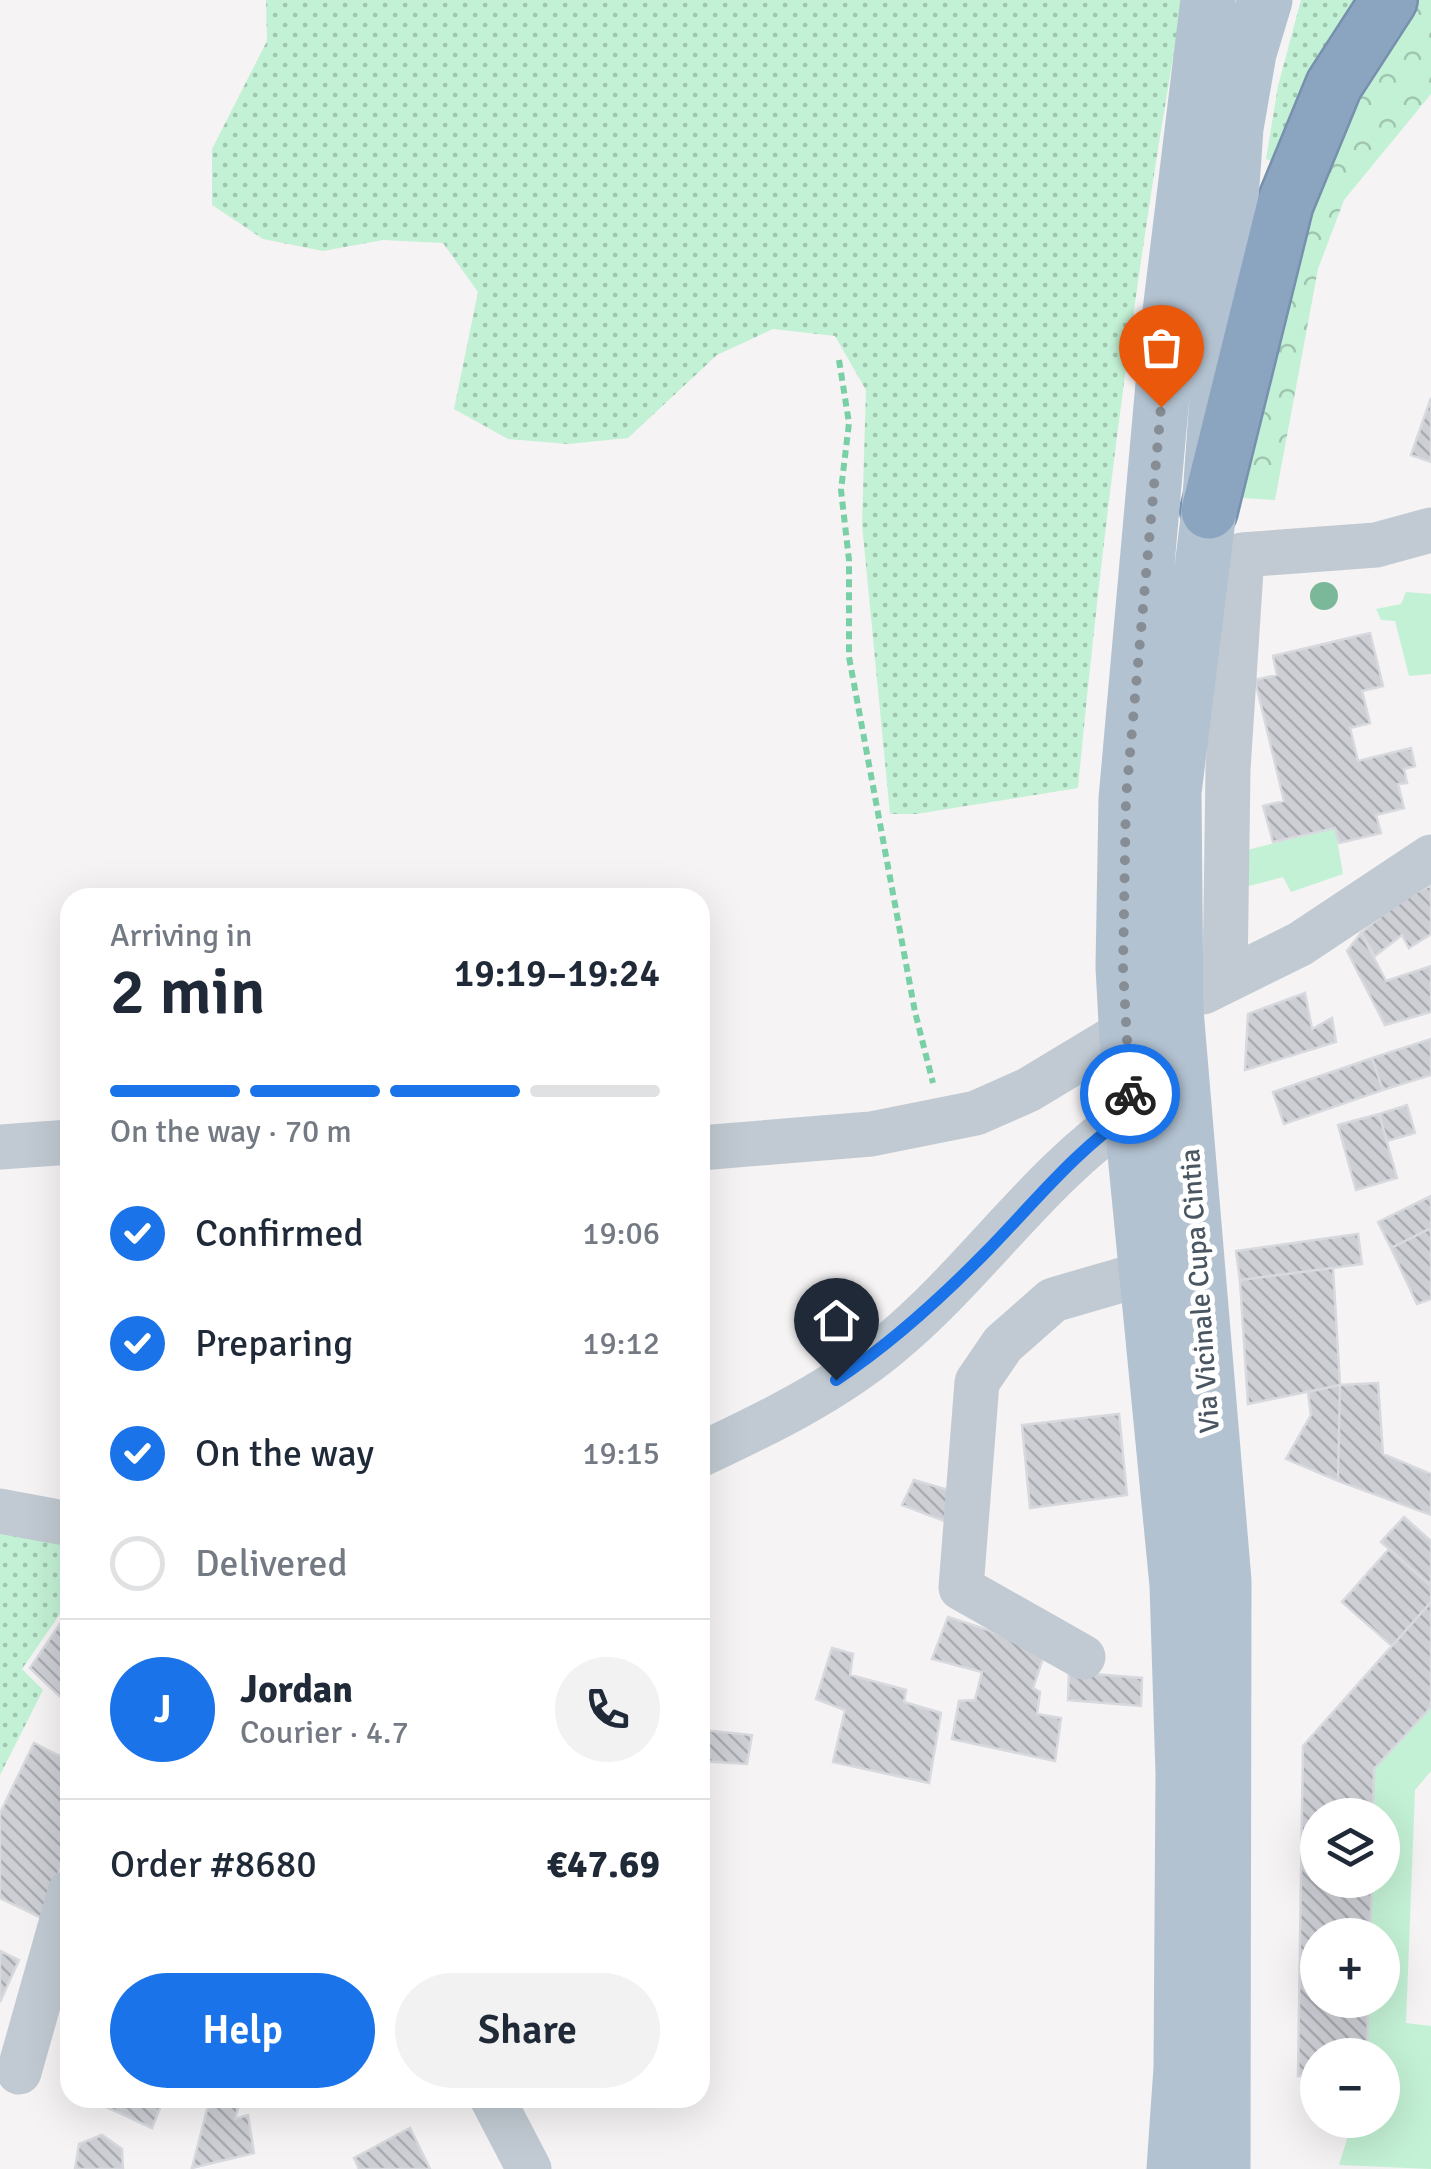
<!DOCTYPE html>
<meta charset="utf-8">
<style>
:root{--surface:#fff;--page:#f2f2f3;--text:#1f2937;--muted:#747a83;--line:#e0e1e3;--accent:#1a73e8}
body{margin:0;font-family:Signika,sans-serif;background:var(--page);color:var(--text);height:100vh;display:flex;flex-direction:column;font-size:38px;white-space:nowrap}
*{box-sizing:border-box;margin:0}
p{font-size:32px;color:var(--muted)}
.icon{flex:none;width:55px;height:55px;fill:none;stroke:currentColor;stroke-width:2;stroke-linecap:round;stroke-linejoin:round}
.map{position:relative;flex:1;overflow:hidden}
.sheet{position:absolute;left:60px;top:888px;width:650px;height:1220px;display:flex;flex-direction:column;background:var(--surface);border-radius:30px;box-shadow:0 10px 40px #0002}
.sheet>*{flex:none}
.tools{position:absolute;left:1300px;top:1798px;display:grid;gap:20px}
.tools a{display:grid;place-items:center;width:100px;height:100px;border-radius:50%;background:var(--surface);box-shadow:0 10px 40px #0002;font-size:50px}
.pin{position:absolute;display:grid;place-items:center;width:85px;height:85px;color:#fff;margin:-102px -42px;border-radius:50% 50% 50% 0;rotate:-45deg;box-shadow:0 0 10px #0007}
.pin .icon{rotate:45deg}
.courier{position:absolute;display:grid;place-items:center;width:100px;height:100px;margin:-50px;border:8px solid #1a73e8;border-radius:50%;background:#fff;color:#222;box-shadow:0 2px 12px #0007}
.summary em{font-style:normal;font-weight:600}
.summary div{display:flex;flex-direction:column-reverse}
.summary{display:flex;align-items:center;justify-content:space-between;height:170px;padding:0 50px}
h1{font-size:65px;font-weight:600;line-height:75px}
.bar{display:grid;grid-template-columns:repeat(4,1fr);gap:15px 10px;align-content:center;height:120px;padding:0 50px}
.bar i{height:12px;border-radius:8px;background:var(--line)}
.bar .active{background:var(--accent)}
.bar p{grid-column:span 4}
.line{display:flex;align-items:center;gap:25px;padding:0 50px;border-top:2px solid var(--line)}
.line div{flex:1}
.round{display:grid;place-items:center;flex:none;width:105px;height:105px;border-radius:52px;background:var(--page)}
ol{padding:0 50px;list-style:none}
li{display:flex;align-items:center;gap:30px;height:110px}
li p{margin-inline-start:auto}
li .icon{padding:10px;border-radius:50%;background:var(--accent);color:#fff;stroke-width:4}
li:last-child{color:var(--muted)}
li i{width:55px;height:55px;border:5px solid var(--line);border-radius:50%}
.primary-button{display:flex;gap:20px;margin-top:auto;padding:20px 50px}
.primary-button a{flex:1;height:115px;border-radius:60px;background:var(--accent);color:#fff;font-size:40px;font-weight:600;line-height:115px;text-align:center}
.primary-button a+a{background:var(--page);color:var(--text)}
.map>svg:first-child{display:block}
.grass{fill:url(#grass-dots)}
.forest{fill:url(#forest-crowns)}
.green{fill:#c3f1d5}
.building{fill:url(#building-back-hatch);stroke:#d7d9de;stroke-width:2.5}
.lines{fill:none;stroke-linecap:round;stroke-linejoin:round}
.highway-casing{stroke:#7690ad;stroke-width:60}
.path{stroke:#7ad0a6;stroke-width:6;stroke-dasharray:8 5;stroke-linecap:butt}
.minor{stroke:#c1cad2;stroke-width:45}
.major{stroke:#b3c2d1;stroke-width:55}
.highway{stroke:#8ba5c1;stroke-width:55}
.tree{fill:#7bb799}
.done{stroke:#868d94;stroke-width:10;stroke-dasharray:0 18}
.route{stroke:#1a73e8;stroke-width:12}
.labels{text-anchor:middle;stroke-width:10;stroke-linejoin:round;paint-order:stroke}
.street-label{font-size:28px;fill:#4a5661;stroke:#fff}
</style>
<div class="map">
<svg width="1431" height="2169" viewBox="0 0 1431 2169">
<defs>
<pattern id="grass-dots" width="8" height="8" patternUnits="userSpaceOnUse" patternTransform="scale(2.5)"><rect width="8" height="8" fill="#c3f1d5"/><path d="M2 2h.1M6 6h.1" fill="none" stroke="#a0c6b0" stroke-width="1.8" stroke-linecap="round"/></pattern>
<pattern id="forest-crowns" width="20" height="18" patternUnits="userSpaceOnUse" patternTransform="scale(2.5)"><rect width="20" height="18" fill="#c3f1d5"/><path d="M2 6a3 3 0 1 1 6 0M12 15a3 3 0 1 1 6 0" fill="none" stroke="#a0c6b0"/></pattern>
<pattern id="building-back-hatch" width="6" height="6" patternUnits="userSpaceOnUse" patternTransform="scale(2.5)"><rect width="6" height="6" fill="#cdcfd5"/><path d="M-1 5l2 2M0 0l6 6M5-1l2 2" fill="none" stroke="#a8abb0"/></pattern>
</defs>
<rect width="100%" height="100%" fill="#f5f3f3"/>
<path class="grass" d="M266,0H1183C1137,261 1103,524 1078,788L916,814H890L862,524L866,390L835,336L773,329L717,355L628,438L568,444L508,439L454,409L478,292L443,243L383,240L323,251L263,239L212,205V149L267,41Z
M1301,0H1369L1278,163L1266,159L1278,86Z
M0,1527L70,1540V1599L22,1669L43,1690L0,1775Z"/>
<path class="forest" d="M1418,0H1431V94L1344,200L1318,269L1275,500L1242,498L1269,351L1312,196L1369,82Z"/>
<path class="green" d="M1406,592L1431,594V674L1409,676L1395,621L1381,620L1376,609L1401,604Z
M1335,828L1343,874L1291,892L1283,877L1249,886L1247,850Z
M1431,1707V1771L1415,1790L1406,2023L1431,2026V2169L1339,2165L1353,2120H1382V2055H1367L1368,2000H1382V1935H1370L1372,1880H1382V1815H1373L1374,1769Z"/>
<path class="building" d="M1431,398V462L1411,455Z
M1370,633L1383,686L1362,691L1370,723L1350,728L1358,761L1411,748L1415,766L1404,769L1407,783L1398,784L1404,808L1376,815L1381,833L1339,843L1335,828L1273,842L1263,806L1284,801L1255,680L1277,675L1273,656Z
M1431,885V934L1409,948L1402,935L1375,956L1361,933L1400,900Z
M1361,933L1386,981L1431,966V1012L1385,1025L1347,951Z
M1305,993L1312,1029L1332,1018L1336,1042L1245,1070L1248,1014Z
M1431,1039V1075L1383,1090L1372,1058Z
M1372,1058L1383,1090L1284,1124L1273,1092Z
M1407,1105L1415,1133L1387,1141L1379,1114Z
M1379,1114L1397,1178L1356,1190L1338,1125Z
M1431,1196V1228L1391,1248L1378,1222Z
M1431,1228V1299L1417,1304L1391,1248Z
M1358,1234L1362,1264L1240,1280L1236,1251Z
M1333,1268L1340,1385L1248,1404L1240,1280Z
M1378,1383L1383,1454L1431,1474V1515L1338,1481L1340,1385Z
M1340,1385L1338,1481L1286,1459L1311,1415L1308,1392Z
M1119,1414L1127,1495L1030,1508L1022,1425Z
M914,1480L955,1492L950,1523L902,1505Z
M1404,1517L1431,1541V1586L1381,1542Z
M1389,1549L1431,1586V1602L1392,1646L1342,1602Z
M1431,1602V1707L1374,1769L1373,1815H1318V1880H1372L1370,1935H1318V2000H1368L1367,2055H1318V2077L1298,2076L1303,1746Z
M70,1609V1706L30,1668Z
M948,1617L1046,1649L1033,1688L1040,1692L1037,1714L1061,1718L1055,1761L952,1739L959,1701L975,1700L982,1672L932,1659Z
M832,1648L853,1654L850,1675L906,1690L904,1702L941,1713L929,1783L833,1762L845,1710L816,1699Z
M1069,1672L1142,1678L1141,1706L1068,1700Z
M703,1730L752,1735L747,1764L700,1761Z
M34,1743L70,1761V1845L56,1879L50,1922L0,1898V1813Z
M0,1951L19,1960L0,2002Z
M87,2098H164L152,2128Z
M210,2098H241L235,2119L248,2115L254,2153L192,2168Z
M410,2128L430,2169H359L354,2158Z
M102,2135L122,2149L123,2169H75L79,2144Z"/>
<g class="lines">
<g class="highway-casing">
<path id="highway" d="M1209,511L1285,204L1334,85L1389,0"/>
</g>
<path class="path" d="M839,360L849,423L841,490L849,560V657L915,1012L933,1083"/>
<path class="minor" d="M1225,978L1228,769L1242,555L1376,545L1431,530
M1203,992L1300,944L1431,857
M0,1147L70,1142
M700,1148L871,1134L976,1113L1028,1090L1126,1031
M700,1455C766,1424 834,1391 890,1344C976,1273 1039,1175 1131,1113
M0,1511L70,1524
M1083,1657L961,1588L977,1382L1003,1344L1053,1300L1146,1273
M19,2072L70,1892
M492,2098L529,2169"/>
<path class="major" d="M1174,2169L1181,2068L1183,1774L1177,1585L1131,1113L1123,967L1126,799L1168,328L1208,0
M1223,2169L1224,1581L1176,1010L1174,792L1209,511L1236,128L1249,53L1265,0"/>
<use href="#highway" class="highway"/>
</g>
<circle class="tree" cx="1324" cy="596" r="14"/>
<g class="lines">
<path class="done" d="M1130,1094L1123,967L1126,798L1161,407"/>
<path class="route" d="M836,1380C892,1343 940,1299 987,1251C1034,1203 1075,1151 1131,1113L1130,1094"/>
</g>
<g class="labels">
<g class="street-label">
<text transform="translate(1199 1291) rotate(-94)" y="10">Via Vicinale Cupa Cintia</text>
</g>
</g>
</svg>
<div class="tools">
<a><svg class="icon" aria-label="layers" viewBox="0 0 24 24"><path d="M12 4l9 5-9 5-9-5zM3 14l9 5 9-5"/></svg></a>
<a>+</a>
<a>−</a>
</div>
<div class="pin" style="left:1161px;top:407px;background:#ea580c"><svg class="icon" aria-label="bag" viewBox="0 0 24 24"><path d="M5 8h14l-1 12H6zM9 8a3 3 0 0 1 6 0"/></svg></div>
<div class="pin" style="left:836px;top:1380px;background:#1f2937"><svg class="icon" aria-label="home" viewBox="0 0 24 24"><path d="M3 11l9-7 9 7M6 9v11h12V9"/></svg></div>
<div class="courier" style="left:1130px;top:1094px"><svg class="icon" aria-label="bike" viewBox="0 0 24 24"><circle cx="6" cy="16" r="4"/><circle cx="18" cy="16" r="4"/><path d="M6 16l4-8h5l3 8M10 8l3 8H6M13 5h3"/></svg></div>
<section class="sheet">
<div class="summary"><div><h1>2 min</h1><p>Arriving in</p></div><em>19:19–19:24</em></div>
<div class="bar"><i class="active"></i><i class="active"></i><i class="active"></i><i></i><p>On the way · 70 m</p></div>
<ol>
<li><svg class="icon" aria-label="check" viewBox="0 0 24 24"><path d="M5 12l5 5 9-10"/></svg>Confirmed<p>19:06</p></li>
<li><svg class="icon" aria-label="check" viewBox="0 0 24 24"><path d="M5 12l5 5 9-10"/></svg>Preparing<p>19:12</p></li>
<li><svg class="icon" aria-label="check" viewBox="0 0 24 24"><path d="M5 12l5 5 9-10"/></svg>On the way<p>19:15</p></li>
<li><i></i>Delivered</li>
</ol>
<div class="line" style="height:180px"><b class="round" style="background:var(--accent);color:#fff">J</b><div><b>Jordan</b><p>Courier · 4.7</p></div><a class="round"><svg class="icon" aria-label="phone" viewBox="0 0 24 24"><path d="M5 4h4l2 5-3 2q2 4 5 5l2-3 5 2v4C11 20 4 13 5 4z"/></svg></a></div>
<div class="line" style="height:130px"><div>Order #8680</div><b>€47.69</b></div>
<div class="primary-button"><a>Help</a><a>Share</a></div>
</section>
</div>
